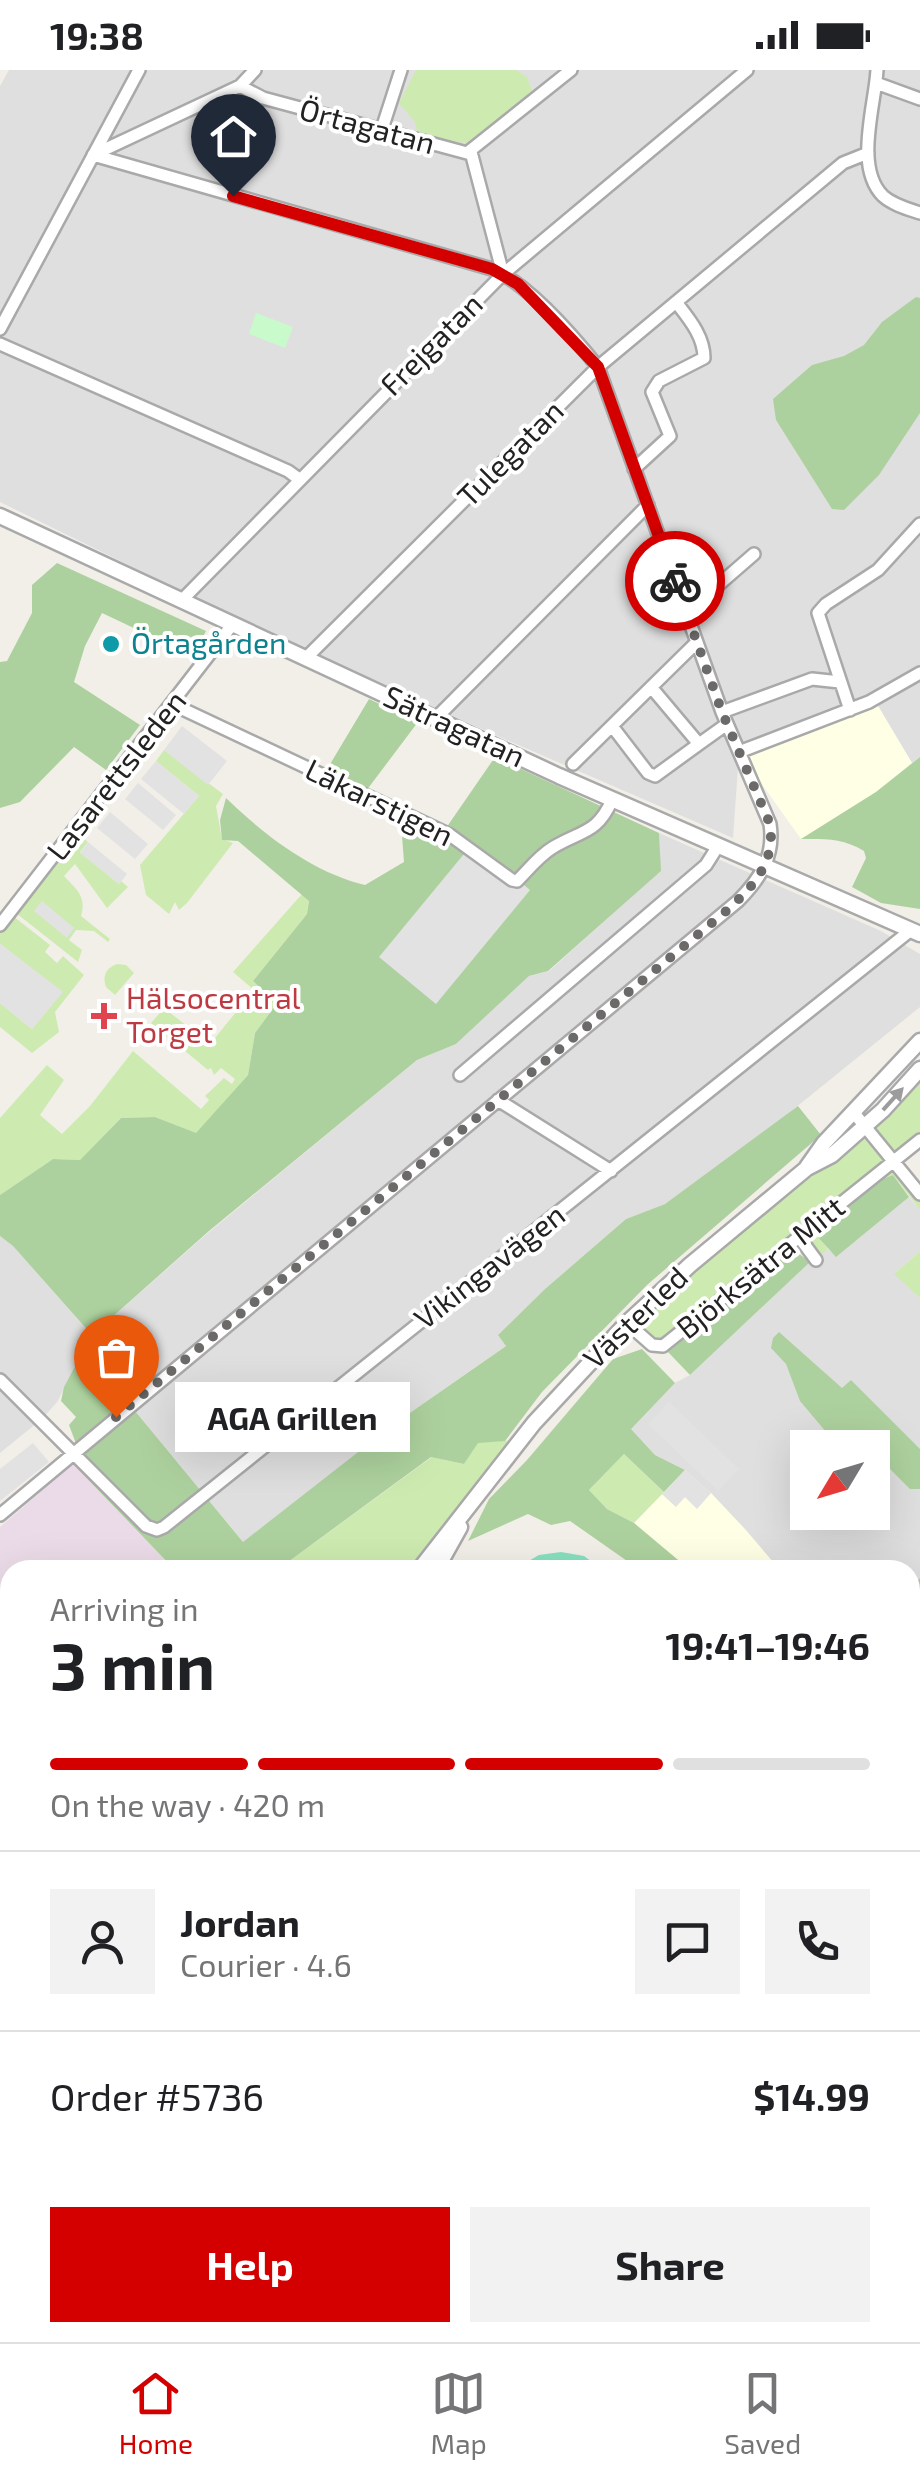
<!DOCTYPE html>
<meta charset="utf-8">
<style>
:root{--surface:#fff;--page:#f2f2f2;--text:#202124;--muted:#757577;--line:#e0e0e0;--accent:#d40000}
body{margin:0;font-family:"Exo 2",sans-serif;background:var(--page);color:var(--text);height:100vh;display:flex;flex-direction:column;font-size:38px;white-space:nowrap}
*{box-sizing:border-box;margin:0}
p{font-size:32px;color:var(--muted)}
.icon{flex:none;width:55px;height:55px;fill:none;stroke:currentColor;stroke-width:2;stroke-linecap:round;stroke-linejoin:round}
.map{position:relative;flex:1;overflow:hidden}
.drawer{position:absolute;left:0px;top:1490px;width:920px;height:782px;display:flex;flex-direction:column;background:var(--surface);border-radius:30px 30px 0 0;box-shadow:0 10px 40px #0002}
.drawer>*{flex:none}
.needle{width:65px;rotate:232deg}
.fabs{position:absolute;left:790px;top:1360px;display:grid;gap:20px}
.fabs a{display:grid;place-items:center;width:100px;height:100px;border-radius:0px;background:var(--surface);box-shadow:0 10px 40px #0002;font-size:50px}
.pin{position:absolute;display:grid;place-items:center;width:85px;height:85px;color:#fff;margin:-102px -42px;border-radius:50% 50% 50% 0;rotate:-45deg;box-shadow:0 0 10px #0007}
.pin .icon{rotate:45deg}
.courier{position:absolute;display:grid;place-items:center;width:100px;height:100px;margin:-50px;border:8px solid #d40000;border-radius:50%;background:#fff;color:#222;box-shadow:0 2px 12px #0007}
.bubble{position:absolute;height:70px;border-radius:0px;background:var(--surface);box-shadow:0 10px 40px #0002;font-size:32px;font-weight:700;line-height:70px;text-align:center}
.headline em{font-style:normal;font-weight:700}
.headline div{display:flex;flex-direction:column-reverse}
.headline{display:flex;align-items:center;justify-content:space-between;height:170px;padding:0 50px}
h1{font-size:65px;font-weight:700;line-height:75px}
.bar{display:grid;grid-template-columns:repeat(4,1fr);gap:15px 10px;align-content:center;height:120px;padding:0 50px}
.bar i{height:12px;border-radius:8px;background:var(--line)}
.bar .active{background:var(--accent)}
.bar p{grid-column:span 4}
.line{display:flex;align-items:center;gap:25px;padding:0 50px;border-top:2px solid var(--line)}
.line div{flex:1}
.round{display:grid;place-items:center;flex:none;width:105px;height:105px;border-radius:0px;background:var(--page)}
.cta{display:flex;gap:20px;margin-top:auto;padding:20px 50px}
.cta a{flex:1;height:115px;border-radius:0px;background:var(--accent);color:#fff;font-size:40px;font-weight:700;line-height:115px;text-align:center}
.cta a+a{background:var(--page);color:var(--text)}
.status{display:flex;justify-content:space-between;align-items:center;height:70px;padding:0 50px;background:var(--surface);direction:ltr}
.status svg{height:28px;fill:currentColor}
.menu{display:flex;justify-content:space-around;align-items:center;height:140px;border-top:2px solid var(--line);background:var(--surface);font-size:28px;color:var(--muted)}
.menu a{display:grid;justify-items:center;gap:5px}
.menu .active{color:var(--accent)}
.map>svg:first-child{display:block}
.residential{fill:#e0dfdf;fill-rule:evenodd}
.industrial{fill:#ebdbe8}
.education{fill:#ffffe5}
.grass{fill:#cdebb0}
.forest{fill:#add19e}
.park{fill:#c8facc}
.pitch{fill:#88e0be}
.parking{fill:#e2e2e2}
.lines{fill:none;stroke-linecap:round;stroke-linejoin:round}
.minor-casing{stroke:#a9a9a9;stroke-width:16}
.tertiary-casing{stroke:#a9a9a9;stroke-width:19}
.minor{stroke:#fff;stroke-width:11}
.tertiary{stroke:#fff;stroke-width:14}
.rail{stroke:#707070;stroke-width:2.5;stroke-dasharray:20 20;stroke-linecap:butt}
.oneway{fill:#9c9c9c}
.done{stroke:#6b6a68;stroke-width:10;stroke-dasharray:0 18}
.route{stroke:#d40000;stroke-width:12}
.culture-dot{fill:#0f9aa8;stroke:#fff;stroke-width:4}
.health-dot{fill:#e0444e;stroke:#fff;stroke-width:4}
.labels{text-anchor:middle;stroke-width:8;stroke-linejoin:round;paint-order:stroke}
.street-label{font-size:30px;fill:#222;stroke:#fff}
.culture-label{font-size:30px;fill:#0d838f;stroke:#fff;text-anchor:start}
.health-label{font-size:30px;fill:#be3a42;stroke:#fff;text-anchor:start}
</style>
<div class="status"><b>19:38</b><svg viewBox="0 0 49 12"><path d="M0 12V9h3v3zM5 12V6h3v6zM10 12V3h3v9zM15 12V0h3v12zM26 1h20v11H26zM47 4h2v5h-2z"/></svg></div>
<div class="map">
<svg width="920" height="2272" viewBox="0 0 920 2272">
<rect width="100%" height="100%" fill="#f2efe9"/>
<path class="residential" d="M9,0H920V687L912,693L874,630L739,683L733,768L486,661L202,531L0,432V16Z
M659,763L881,861L920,884V937L747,1077L665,1134L626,1149L545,1219L499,1264L507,1275L394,1354L244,1473L98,1296L92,1267L57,1332L43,1348L0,1383V1166L13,1176L92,1265L209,1162L417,990L456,974L529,906L549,901L660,801Z
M909,1127L920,1140V1181L895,1203L920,1228V1508L910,1518V1500H780L711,1423L685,1400L655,1385L630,1358L675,1313L690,1305L810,1192L828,1179L836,1186ZM808,1378H872V1442H808Z
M0,1747L10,1757V1902L0,1910Z
M10,2254V2262L294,2263L281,2272H0V2262Z"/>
<path class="industrial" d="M73,1394L175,1500H10V1742L0,1732V1457Z"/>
<path class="education" d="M874,629L912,693L876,722L801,769L739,682Z
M711,1423L745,1459L780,1500H690L634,1453L662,1424L675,1436L685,1427L697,1438Z
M0,1981H10V2089L0,2099Z
M294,2262L431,2263L440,2272H281Z"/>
<path class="grass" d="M416,0H516L527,7L534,26L472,73L441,71L417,61L415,52L399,33Z
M164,680L223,724L216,736L222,769L233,773L187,833L179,840L175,832L169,844L146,825L140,795L199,726L156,691Z
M78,764L88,772L80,782L119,814L121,811L128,817L107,838L75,794L64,806C76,819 87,826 81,846L110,869L108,872L94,861L76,860L69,870L82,880L78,892L16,843Z
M302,824L309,830L307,844L253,911L277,933L255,963L248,1005L196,1064L155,1047L121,1048L80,1090L53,1089L0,1125V1048L47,995L64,1010L40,1045L62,1064L90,1036L133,981L201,1039L209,1030L205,1026L224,1008L232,1014L235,1009L221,998L214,1005L211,998L208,1000L151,953L164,938L210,974L254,920L233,902Z
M13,846L50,875L45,882L57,893L63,886L84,905L55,942L59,962L32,983L0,957V933L32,959L62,922L0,874V863Z
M117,894L126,895L134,903L115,925L106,917C102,906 106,898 117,894Z
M920,999V1070L663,1276L627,1253L832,1085Z
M888,1102H897L920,1130V1140L893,1105L817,1165L828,1179L816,1190L802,1172Z
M920,1181V1228L894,1204Z
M519,1370L484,1416L436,1500H277L432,1387L464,1394L478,1372Z
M624,1384L664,1422L634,1453L607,1439L589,1420Z"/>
<path class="forest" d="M916,227L920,228V343L879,405L844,440L832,439L776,350L773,329L812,295L844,286L864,275L882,252Z
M57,493L206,561L193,586L102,543L85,576L74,612L140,655L106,700L74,677L20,732L0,738V592L7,591L32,543V515Z
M369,629L418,652L363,725L323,706Z
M495,687L659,763L661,801L548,901L529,906L456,974L417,990L209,1161L92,1265L98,1296L243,1472L394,1354L506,1276L498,1265L545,1219L626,1149L665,1134L798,1036L821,1065L647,1215L542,1322L505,1371L478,1373L464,1394L431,1387L277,1500H175L73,1394L81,1387L69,1355L76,1347L61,1331L64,1317L92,1265L13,1176L0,1166V1125L53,1089L80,1090L121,1048L155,1047L196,1063L248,1005L255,963L277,933L253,911L307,844L309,831L238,771L222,770L220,750L226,728C263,764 312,802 365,815L404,792L402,766L415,749L444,761Z
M920,687V839L881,833L852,817L866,788L864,781C843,768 825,769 801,769L876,722Z
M893,1105L909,1127L836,1187L816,1165L881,1110Z
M794,1180L810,1192L690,1305L668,1282Z
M779,1262L842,1318L851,1310L920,1379V1419H910L873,1382L872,1378L867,1377L851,1363L832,1369L800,1331L786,1294L771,1278L773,1268Z
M642,1279L675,1313L631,1359L655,1385L685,1400L664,1422L624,1384L589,1420L607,1439L634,1453L690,1500H640L570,1451L551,1455L528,1444L468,1471L489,1429L527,1390L613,1289Z
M920,1508V1997L910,1995V1518Z
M10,1902V1982L0,1981V1910Z
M910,2020L920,2023L918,2138L910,2125Z
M10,2089V2147L0,2158V2099Z
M910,2163L920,2179V2272H901L894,2263L910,2262Z
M10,2187V2254L0,2262V2196Z
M682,2262L693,2272H461L451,2263Z
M160,2263H195L202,2272H157L153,2268Z
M723,2263H822L825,2272H734Z"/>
<path class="park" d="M256,243L293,257L285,278L249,264Z"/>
<path class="pitch" d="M561,1482L584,1486L603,1500H513L539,1485Z"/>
<path class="parking" d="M182,656L227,691L208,715L164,680Z
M156,691L199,726L184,744L141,709Z
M138,713L176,745L163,760L125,729Z
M110,742L148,774L135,789L97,758Z
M88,772L127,804L119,814L80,783Z
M473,773L530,820L436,934L379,887Z
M42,831L74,858L67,868L34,841Z
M0,874L63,922L32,959L0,933Z
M669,1332L739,1399L718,1421L648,1354Z
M33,1373L49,1392L0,1431V1399Z
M685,1400L711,1423L697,1439L685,1427L676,1437L662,1424Z"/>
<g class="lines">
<g class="minor-casing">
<path id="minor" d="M877,0C875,36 854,97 883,126C893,135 908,139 920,143
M876,13L920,29
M240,16L255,0
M381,62L401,0
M471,82L503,204
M93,85L240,16L263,28L467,83L571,0
M0,259L139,0
M0,274L288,401L299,409
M634,399L670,366L652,322L659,311L704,288C704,266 689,249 676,232
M181,531L503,204L747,0
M686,543L754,484
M306,588L598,297L843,93L868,83
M172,634L450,765L512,810L517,811C528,800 539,786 552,778C582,760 597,764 612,730
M850,640L818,543L826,534L878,500L920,454
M722,642L812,609L840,612
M435,649L648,435
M612,656L648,703L655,706L699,674L651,617
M699,674L727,654
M739,682L869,632L920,603
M573,694L697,572
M0,855L232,555
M460,1005L706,795L718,776
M498,1030L611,1101
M854,1043L920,1124
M799,1167L816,1190
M627,1253L652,1275L663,1276L920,1070
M0,1310L146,1456L157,1460L164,1457L911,860
M0,1445L738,831C760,809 775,786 770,754L722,642L598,297C573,266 529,214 492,199L93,85
M910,2137L920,2153
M86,2262L93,2272
M222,2262L229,2272
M0,2269L10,2262
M281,2272L292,2264L294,2268"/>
</g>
<g class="tertiary-casing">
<path id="tertiary" d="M0,446L559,706L920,864
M807,1097L824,1073L920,971
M419,1500L534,1353L627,1253L690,1195L807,1098L832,1085L883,1040L920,999
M436,1500L460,1457
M0,1732L10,1742
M910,2002L920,2004
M0,2172L10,2159
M451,2262L461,2272"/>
</g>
<use href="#minor" class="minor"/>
<use href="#tertiary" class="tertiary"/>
<path class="rail" d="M0,1596L10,1605
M692,2262L703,2272"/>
</g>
<defs><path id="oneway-solid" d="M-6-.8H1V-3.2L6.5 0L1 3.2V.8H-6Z" transform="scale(2.5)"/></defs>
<use class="oneway" href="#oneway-solid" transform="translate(893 1029) rotate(-48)"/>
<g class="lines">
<path class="done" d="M116,1347L725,842C752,818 776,793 770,754L722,642L675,511"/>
<path class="route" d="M233,126L492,199L518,214L598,297L675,511"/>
</g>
<circle class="culture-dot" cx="111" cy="574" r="10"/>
<path class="health-dot" d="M99 931h10v10h10v10h-10v10h-10v-10h-10v-10h10z"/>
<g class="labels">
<g class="street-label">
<text transform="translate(367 57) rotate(15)" y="10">Örtagatan</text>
<text transform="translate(432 275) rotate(-45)" y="10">Frejgatan</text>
<text transform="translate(511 384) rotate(-45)" y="10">Tulegatan</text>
<text transform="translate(454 657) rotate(25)" y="10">Sätragatan</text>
<text transform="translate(117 706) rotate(-52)" y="10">Lasarettsleden</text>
<text transform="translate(379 733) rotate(26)" y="10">Läkarstigen</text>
<text transform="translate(490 1197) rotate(-38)" y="10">Vikingavägen</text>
<text transform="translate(761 1198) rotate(-39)" y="10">Björksätra Mitt</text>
<text transform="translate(636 1248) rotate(-44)" y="10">Västerled</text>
</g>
<g class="culture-label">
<text x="131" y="584">Örtagården</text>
</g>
<g class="health-label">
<text x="126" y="939">Hälsocentral<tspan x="126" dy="34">Torget</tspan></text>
</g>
</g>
</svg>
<div class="fabs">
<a><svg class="needle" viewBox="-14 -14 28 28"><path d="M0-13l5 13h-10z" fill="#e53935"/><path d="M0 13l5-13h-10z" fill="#757577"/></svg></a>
</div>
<div class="pin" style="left:116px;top:1347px;background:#ea580c"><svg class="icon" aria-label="bag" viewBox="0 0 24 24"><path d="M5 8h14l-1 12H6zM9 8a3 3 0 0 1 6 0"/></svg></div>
<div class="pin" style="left:233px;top:126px;background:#1f2937"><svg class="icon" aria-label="home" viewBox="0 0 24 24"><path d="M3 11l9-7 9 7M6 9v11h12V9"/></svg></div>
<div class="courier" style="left:675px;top:511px"><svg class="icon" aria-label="bike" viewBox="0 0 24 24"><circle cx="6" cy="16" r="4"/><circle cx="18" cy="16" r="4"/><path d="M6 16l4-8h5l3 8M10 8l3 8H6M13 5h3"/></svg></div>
<div class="bubble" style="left:175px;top:1312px;width:235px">AGA Grillen</div>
<section class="drawer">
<div class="headline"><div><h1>3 min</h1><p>Arriving in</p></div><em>19:41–19:46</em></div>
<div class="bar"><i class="active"></i><i class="active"></i><i class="active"></i><i></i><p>On the way · 420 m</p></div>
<div class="line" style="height:180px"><a class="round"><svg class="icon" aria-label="person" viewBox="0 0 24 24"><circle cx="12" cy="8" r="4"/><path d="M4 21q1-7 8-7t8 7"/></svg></a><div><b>Jordan</b><p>Courier · 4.6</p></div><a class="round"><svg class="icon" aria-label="chat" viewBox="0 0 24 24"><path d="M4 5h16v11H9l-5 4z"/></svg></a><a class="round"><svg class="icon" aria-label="phone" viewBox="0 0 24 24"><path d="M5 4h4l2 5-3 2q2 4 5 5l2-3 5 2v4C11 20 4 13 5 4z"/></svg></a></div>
<div class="line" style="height:130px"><div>Order #5736</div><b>$14.99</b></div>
<div class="cta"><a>Help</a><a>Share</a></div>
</section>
</div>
<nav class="menu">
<a class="active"><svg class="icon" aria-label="home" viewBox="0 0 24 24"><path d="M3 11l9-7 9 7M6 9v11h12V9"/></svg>Home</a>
<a><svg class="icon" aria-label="map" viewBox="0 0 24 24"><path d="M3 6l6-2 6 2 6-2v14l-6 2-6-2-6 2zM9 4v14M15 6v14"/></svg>Map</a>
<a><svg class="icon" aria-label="saved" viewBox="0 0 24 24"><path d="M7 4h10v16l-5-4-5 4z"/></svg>Saved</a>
</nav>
